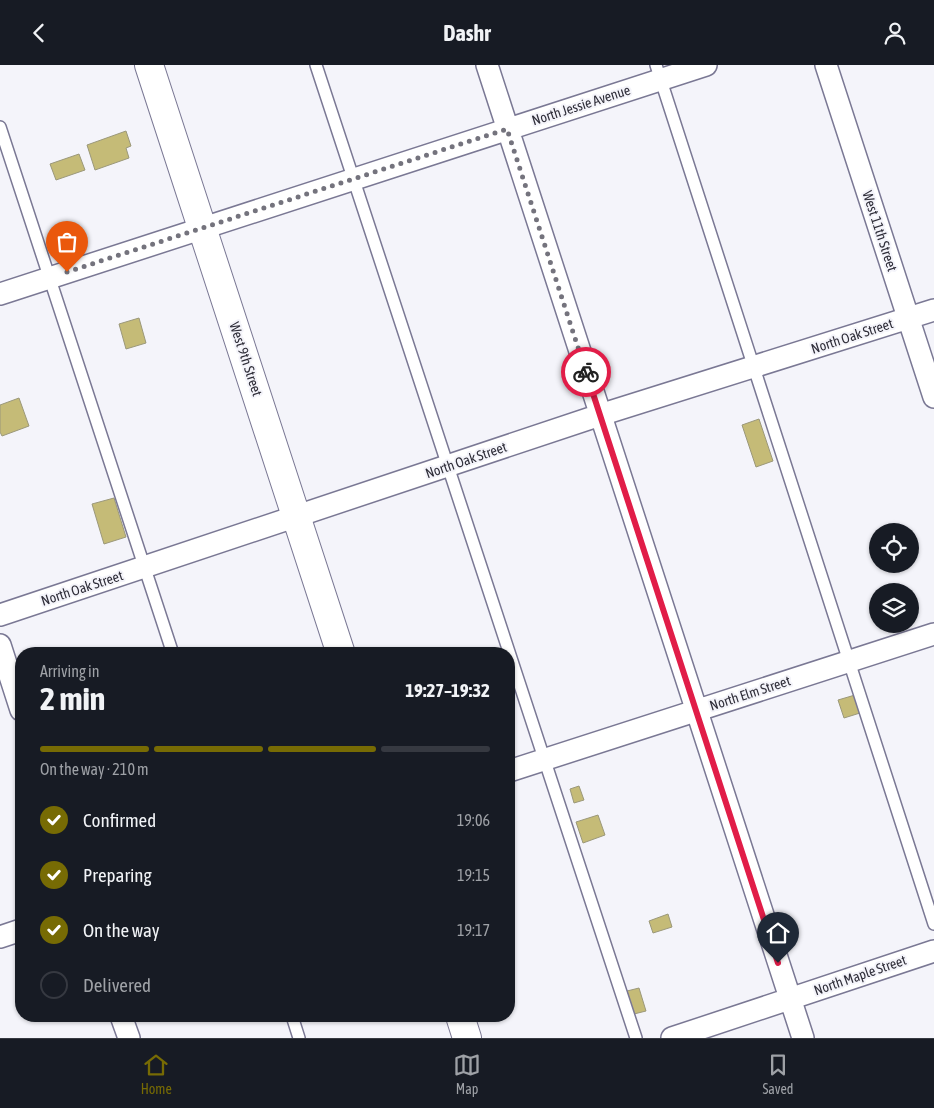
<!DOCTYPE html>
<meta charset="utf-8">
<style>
:root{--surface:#171b24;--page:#20242c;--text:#f1f3f6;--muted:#9ea1a6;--line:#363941;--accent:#776b04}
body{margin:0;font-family:"Asap Condensed",sans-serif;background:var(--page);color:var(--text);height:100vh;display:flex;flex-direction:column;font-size:19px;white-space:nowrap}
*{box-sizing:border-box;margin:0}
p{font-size:16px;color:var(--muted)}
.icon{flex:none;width:28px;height:28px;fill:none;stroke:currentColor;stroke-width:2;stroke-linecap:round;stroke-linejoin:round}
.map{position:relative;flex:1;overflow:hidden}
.sheet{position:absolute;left:15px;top:582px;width:500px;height:375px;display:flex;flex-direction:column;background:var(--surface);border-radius:20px;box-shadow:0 1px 4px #0004}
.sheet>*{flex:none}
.buttons{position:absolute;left:869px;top:458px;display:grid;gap:10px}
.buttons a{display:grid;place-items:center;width:50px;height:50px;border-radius:50%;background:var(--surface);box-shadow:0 1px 4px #0004;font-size:25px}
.pin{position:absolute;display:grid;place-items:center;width:42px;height:42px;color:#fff;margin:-51px -21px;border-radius:50% 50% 50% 0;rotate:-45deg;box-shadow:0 0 5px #0007}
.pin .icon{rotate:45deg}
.courier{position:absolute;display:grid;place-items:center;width:50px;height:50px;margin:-25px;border:4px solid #e11d48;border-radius:50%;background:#fff;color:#222;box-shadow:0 1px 6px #0007}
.headline em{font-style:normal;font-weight:700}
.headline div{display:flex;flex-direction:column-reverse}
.headline{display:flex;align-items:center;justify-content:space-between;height:85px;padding:0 25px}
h1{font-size:32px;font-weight:700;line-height:38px}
.bar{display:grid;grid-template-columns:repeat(4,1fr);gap:8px 5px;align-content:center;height:60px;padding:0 25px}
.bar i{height:6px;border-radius:4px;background:var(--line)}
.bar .current{background:var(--accent)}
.bar p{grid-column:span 4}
ol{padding:0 25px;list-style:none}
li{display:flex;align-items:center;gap:15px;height:55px}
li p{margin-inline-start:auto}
li .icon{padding:5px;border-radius:50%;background:var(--accent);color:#fff;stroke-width:4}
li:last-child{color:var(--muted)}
li i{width:28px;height:28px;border:2px solid var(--line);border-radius:50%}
header{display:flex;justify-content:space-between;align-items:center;height:65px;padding:0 25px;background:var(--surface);font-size:22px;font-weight:700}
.dock{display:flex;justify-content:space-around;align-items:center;height:70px;border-top:1px solid var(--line);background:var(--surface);font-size:14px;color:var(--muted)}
.dock a{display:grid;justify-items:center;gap:2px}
.dock .current{color:var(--accent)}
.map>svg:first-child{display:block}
.building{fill:#c5bb77;stroke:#9b987a}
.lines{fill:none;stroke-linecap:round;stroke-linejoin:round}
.lane-casing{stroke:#7a7894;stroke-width:14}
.street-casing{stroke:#7a7894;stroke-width:24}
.secondary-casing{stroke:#7a7894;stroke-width:30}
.lane{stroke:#fff;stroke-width:11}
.street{stroke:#fff;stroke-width:21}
.secondary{stroke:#fff;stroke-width:28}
.done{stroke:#74737d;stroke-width:5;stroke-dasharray:0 9}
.route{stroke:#e11d48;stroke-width:6}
.labels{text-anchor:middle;stroke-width:4;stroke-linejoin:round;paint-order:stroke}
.street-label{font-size:14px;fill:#2f2e39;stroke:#f4f4fa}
</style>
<header><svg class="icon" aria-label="back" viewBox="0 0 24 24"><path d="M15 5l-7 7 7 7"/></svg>Dashr<svg class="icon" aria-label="person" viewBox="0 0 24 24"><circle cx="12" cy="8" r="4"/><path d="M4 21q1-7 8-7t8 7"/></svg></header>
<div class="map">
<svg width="934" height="973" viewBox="0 0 934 973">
<rect width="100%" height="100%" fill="#f4f4fa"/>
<path class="building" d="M126,66L131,81L126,83L129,93L95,105L87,80Z
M79,89L85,105L56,115L50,99Z
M139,253L146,278L126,284L119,259Z
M19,333L29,361L2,371L0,367V340Z
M759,354L773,396L756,402L742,360Z
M114,433L126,472L104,479L92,439Z
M855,630L860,648L844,653L838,635Z
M579,721L584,735L574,738L570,724Z
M598,750L605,770L583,778L576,757Z
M668,849L672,862L653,868L649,856Z
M639,923L646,946L634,949L627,926Z"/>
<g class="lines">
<g class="lane-casing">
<path id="lane" d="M316,0L636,973
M656,0L934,859
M0,62L173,589
M292,951L299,973"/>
</g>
<g class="street-casing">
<path id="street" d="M487,0L803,973
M826,0L934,332
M0,229L706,0
M0,550L600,350L934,245
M0,580L21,645
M509,706L934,569
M0,872L21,865
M121,951L129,973
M672,973L934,886"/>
</g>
<g class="secondary-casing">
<path id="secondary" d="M149,0L341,589
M460,951L467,973"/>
</g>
<use href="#lane" class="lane"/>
<use href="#street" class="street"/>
<use href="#secondary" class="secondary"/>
</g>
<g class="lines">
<path class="done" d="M67,207L507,64L586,307"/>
<path class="route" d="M586,307L778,898"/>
</g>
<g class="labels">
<g class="street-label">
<text transform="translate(581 40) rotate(-18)" y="5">North Jessie Avenue</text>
<text transform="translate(880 166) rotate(72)" y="5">West 11th Street</text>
<text transform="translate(852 271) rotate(-18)" y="5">North Oak Street</text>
<text transform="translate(246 294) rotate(72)" y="5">West 9th Street</text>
<text transform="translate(466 395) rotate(-19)" y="5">North Oak Street</text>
<text transform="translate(82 523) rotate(-18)" y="5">North Oak Street</text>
<text transform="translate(750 628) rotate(-18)" y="5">North Elm Street</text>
<text transform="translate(860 910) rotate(-19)" y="5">North Maple Street</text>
</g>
</g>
</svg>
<div class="buttons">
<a><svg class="icon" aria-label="locate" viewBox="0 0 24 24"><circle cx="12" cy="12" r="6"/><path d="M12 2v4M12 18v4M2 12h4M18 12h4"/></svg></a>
<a><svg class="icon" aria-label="layers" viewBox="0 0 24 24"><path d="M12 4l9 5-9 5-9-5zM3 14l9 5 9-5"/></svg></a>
</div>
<div class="pin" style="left:67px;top:207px;background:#ea580c"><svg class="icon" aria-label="bag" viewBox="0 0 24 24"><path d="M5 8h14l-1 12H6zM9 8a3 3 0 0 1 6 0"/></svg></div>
<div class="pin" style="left:778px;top:898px;background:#1f2937"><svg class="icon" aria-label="home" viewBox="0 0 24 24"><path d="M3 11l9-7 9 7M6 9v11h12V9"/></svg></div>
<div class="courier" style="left:586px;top:307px"><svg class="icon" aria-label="bike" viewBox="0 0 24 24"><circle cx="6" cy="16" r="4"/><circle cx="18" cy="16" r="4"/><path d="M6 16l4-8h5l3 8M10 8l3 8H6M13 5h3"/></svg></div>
<section class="sheet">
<div class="headline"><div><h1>2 min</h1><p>Arriving in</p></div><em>19:27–19:32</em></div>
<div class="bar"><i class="current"></i><i class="current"></i><i class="current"></i><i></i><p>On the way · 210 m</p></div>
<ol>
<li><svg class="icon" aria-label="check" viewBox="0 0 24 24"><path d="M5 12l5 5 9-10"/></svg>Confirmed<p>19:06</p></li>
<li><svg class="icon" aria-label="check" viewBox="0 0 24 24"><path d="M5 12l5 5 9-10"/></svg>Preparing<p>19:15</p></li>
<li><svg class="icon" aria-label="check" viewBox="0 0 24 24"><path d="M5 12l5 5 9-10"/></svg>On the way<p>19:17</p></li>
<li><i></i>Delivered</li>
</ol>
</section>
</div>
<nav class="dock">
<a class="current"><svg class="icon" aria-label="home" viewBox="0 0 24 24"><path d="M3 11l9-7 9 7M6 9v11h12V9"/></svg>Home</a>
<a><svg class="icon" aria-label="map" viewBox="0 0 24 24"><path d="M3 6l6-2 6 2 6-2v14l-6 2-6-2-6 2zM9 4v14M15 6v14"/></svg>Map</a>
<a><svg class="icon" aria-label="saved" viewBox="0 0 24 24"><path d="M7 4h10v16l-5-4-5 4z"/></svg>Saved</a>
</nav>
